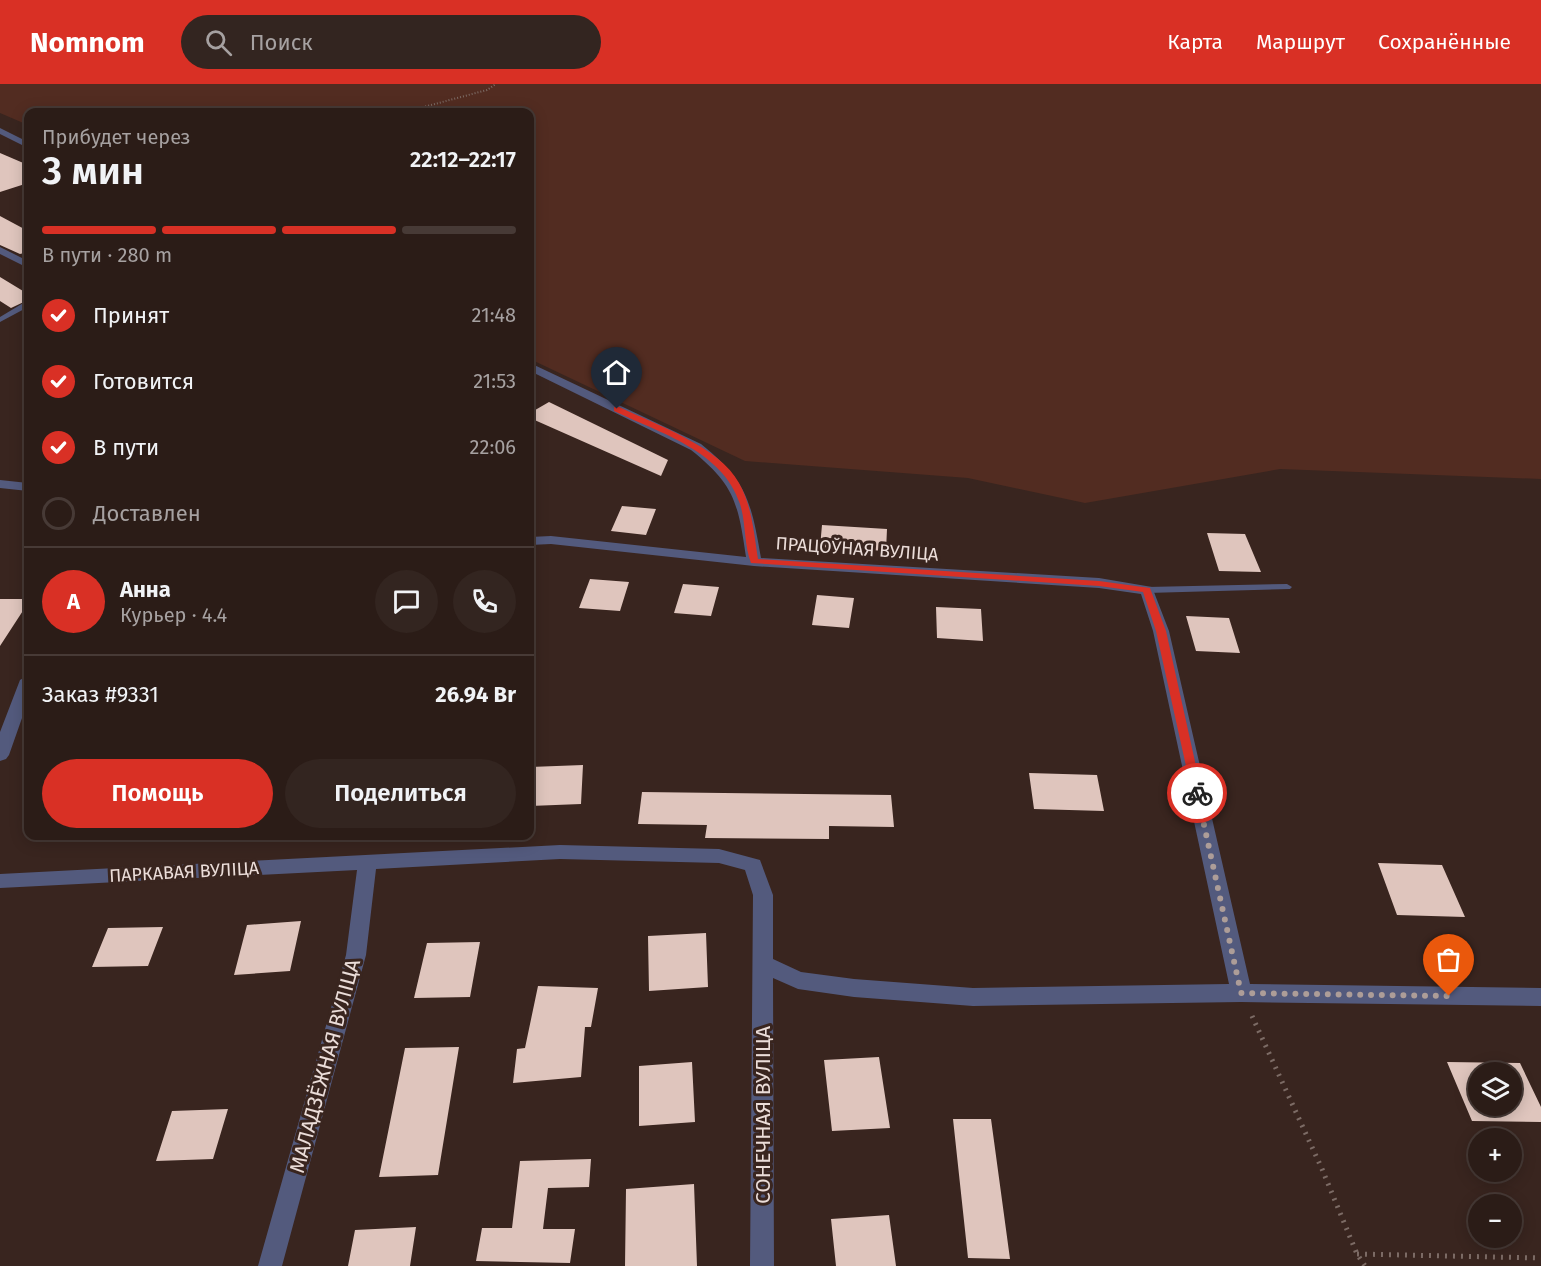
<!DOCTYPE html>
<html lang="ru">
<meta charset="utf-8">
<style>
:root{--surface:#2b1c17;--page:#332520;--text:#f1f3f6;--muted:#a6a1a1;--line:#473a36;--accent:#d93025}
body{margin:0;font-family:"Fira Sans",sans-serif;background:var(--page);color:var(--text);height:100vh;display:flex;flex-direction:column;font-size:22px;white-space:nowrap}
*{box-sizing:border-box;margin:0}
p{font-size:20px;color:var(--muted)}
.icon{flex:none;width:33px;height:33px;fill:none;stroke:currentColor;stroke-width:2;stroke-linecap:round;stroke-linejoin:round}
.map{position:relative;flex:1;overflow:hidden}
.side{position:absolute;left:24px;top:24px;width:510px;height:732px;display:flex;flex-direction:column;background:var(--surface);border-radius:12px;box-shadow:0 3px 15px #0003,0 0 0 2px var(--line)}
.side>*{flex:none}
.fabs{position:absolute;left:1468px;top:978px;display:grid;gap:12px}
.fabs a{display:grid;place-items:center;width:54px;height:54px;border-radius:50%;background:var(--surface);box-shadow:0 3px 15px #0003,0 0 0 2px var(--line);font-size:30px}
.pin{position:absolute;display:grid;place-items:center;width:51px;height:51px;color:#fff;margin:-62px -26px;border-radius:50% 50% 50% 0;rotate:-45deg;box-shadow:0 0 6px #0007}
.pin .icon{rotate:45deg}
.courier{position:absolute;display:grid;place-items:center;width:60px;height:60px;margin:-30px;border:4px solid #d93025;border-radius:50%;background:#fff;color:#222;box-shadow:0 2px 8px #0007}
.headline em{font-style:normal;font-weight:600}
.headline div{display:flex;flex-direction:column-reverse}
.headline{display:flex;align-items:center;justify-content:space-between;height:102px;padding:0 18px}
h1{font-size:39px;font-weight:600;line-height:45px}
.bar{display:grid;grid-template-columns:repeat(4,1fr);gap:9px 6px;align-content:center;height:72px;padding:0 18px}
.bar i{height:8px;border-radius:4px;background:var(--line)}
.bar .selected{background:var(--accent)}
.bar p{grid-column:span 4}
.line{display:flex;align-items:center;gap:15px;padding:0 18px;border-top:2px solid var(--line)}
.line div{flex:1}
.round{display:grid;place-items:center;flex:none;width:63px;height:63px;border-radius:32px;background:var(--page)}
ol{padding:0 18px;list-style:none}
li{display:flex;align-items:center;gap:18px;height:66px}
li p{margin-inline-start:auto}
li .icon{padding:6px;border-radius:50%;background:var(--accent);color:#fff;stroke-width:4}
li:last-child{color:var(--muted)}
li i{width:33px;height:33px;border:3px solid var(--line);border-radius:50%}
.cta{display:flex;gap:12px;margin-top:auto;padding:12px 18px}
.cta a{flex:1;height:69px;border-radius:36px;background:var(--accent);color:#fff;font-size:24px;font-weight:600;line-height:69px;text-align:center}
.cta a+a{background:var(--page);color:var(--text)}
header{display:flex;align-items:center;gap:36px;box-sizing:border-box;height:84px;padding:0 30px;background:var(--accent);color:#fff}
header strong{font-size:28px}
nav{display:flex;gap:33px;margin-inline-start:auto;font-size:21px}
.search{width:420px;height:54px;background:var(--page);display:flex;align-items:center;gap:15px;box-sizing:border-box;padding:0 21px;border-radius:33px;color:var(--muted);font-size:22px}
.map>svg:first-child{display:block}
.green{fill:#522c21}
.building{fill:#dfc5bd;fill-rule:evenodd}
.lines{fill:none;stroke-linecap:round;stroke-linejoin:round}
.path-far1{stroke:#7c6b65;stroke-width:2;stroke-dasharray:1 2;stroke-linecap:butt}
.path{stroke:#7c6b65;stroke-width:5;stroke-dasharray:2 6;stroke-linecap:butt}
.service{fill:#535a7d;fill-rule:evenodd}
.minor{fill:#535a7d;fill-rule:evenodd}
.route{fill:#d93025}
.done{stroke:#ad9d98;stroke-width:6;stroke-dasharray:0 10.8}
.labels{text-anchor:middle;stroke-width:6;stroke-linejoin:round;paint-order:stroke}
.street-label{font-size:18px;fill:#ebddd9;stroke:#39251f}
.near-street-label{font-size:21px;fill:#ebddd9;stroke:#39251f}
</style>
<header>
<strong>Nomnom</strong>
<div class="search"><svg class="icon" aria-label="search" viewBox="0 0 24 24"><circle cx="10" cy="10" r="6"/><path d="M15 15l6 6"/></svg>Поиск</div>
<nav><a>Карта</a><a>Маршрут</a><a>Сохранённые</a></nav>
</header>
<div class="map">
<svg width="1541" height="1182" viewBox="0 0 1541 1182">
<rect width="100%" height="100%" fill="#39251f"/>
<path class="green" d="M0,0H1541V395L1280,385L1085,419L968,394L745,377L530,275V28H28V41L0,29Z"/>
<path class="building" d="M0,69L28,81V99L0,108Z
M0,132L28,147V168L20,170L0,161Z
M0,193L28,210V216L11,224L0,217Z
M549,318L668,376L661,392L530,334V329Z
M622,422L656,425L646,451L611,447Z
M822,441L887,445L886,467L820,463Z
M1207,449L1245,450L1261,488L1219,487Z
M590,495L629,498L620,527L579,524Z
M683,500L719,503L711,532L674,529Z
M817,511L854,514L849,544L812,541Z
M0,515H28V519L0,562Z
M936,523L981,525L983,557L937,554Z
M1186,532L1229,534L1240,569L1196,567Z
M583,681L581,720L530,722V683Z
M1029,689L1097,691L1104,727L1034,725Z
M642,708L891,711L894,743L829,742V755L705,754L707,741L638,740Z
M1378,779L1442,781L1465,833L1397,831Z
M301,837L290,887L234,891L247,841Z
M163,843L148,882L92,883L108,844Z
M706,849L708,903L649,907L648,852Z
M480,858L470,913L414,914L427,859Z
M538,902L598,904L591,943H585L581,993L513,999L517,965L525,964Z
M459,963L438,1091L379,1093L405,964Z
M879,973L890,1044L832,1047L824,976Z
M692,978L695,1038L639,1042V982Z
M1447,978L1520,979L1541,1023V1038L1472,1037ZM1479,988H1512V1022H1479Z
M228,1025L213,1075L156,1077L172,1027Z
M953,1035H991L1010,1175L968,1174Z
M591,1075L589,1103L548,1104L543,1145H575L570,1179L476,1177L482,1144H512L520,1077Z
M694,1100L697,1182H625L626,1105Z
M889,1131L896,1182H836L831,1135Z
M416,1143L410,1182H348L355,1146Z"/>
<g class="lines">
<path class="path-far1" d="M405,28L487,6L496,0"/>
<path class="path" d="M1252,932L1322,1085L1357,1170L1365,1182
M1357,1170L1541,1174"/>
<path class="service" d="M25,218H28V223L0,238V233Z
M1287,500L1292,503L1290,505L1147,509L1142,506L1147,503Z"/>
<path class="minor" d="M0,44L28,58V64L0,50Z
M0,163L28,177V184L0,170Z
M530,279L701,360C747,397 751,417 761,474L1099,494L1152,503L1169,547L1250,900L1541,904V922L1241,918L973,922L854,913L798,905L773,894L774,1182H750L753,811L745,786L719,779L560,775L376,785L366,871L282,1182H258L346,871L357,786L0,804V790L560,761L719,765L760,776L773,811V875L801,888L854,895L973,904L1229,900L1153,547L1141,510L1099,504L754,482L551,460L530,461V453L551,452L746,473C738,419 735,401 691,366L530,287Z
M0,396L28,399V407L0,404Z
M28,591V617L9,671L6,675L0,677V648L20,596Z"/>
</g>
<path class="route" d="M614,323H619C655,340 720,363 739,399C752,422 754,450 758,475L1099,497L1150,504L1166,547L1202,709L1201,712H1193L1192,709L1156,547L1143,508L1099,502L751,479C744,461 746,439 740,420C723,367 660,349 614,327Z"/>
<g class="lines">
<path class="done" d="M1197,709L1241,909L1449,912"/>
</g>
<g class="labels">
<g class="street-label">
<text transform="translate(857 465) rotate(4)" y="6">ПРАЦОЎНАЯ ВУЛІЦА</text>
<text transform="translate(184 788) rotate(-3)" y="6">ПАРКАВАЯ ВУЛІЦА</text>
</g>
<g class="near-street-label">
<text transform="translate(325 982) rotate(-75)" y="7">МАЛАДЗЁЖНАЯ ВУЛІЦА</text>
<text transform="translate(763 1031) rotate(-90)" y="7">СОНЕЧНАЯ ВУЛІЦА</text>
</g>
</g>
</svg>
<div class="fabs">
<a><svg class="icon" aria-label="layers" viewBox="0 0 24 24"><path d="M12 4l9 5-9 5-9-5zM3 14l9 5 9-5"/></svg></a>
<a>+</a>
<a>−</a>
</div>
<div class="pin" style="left:1449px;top:912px;background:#ea580c"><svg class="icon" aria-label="bag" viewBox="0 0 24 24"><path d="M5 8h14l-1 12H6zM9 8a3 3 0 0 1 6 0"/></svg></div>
<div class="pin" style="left:617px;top:325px;background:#1f2937"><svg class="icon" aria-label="home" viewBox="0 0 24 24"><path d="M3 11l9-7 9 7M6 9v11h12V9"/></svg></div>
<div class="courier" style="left:1197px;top:709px"><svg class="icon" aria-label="bike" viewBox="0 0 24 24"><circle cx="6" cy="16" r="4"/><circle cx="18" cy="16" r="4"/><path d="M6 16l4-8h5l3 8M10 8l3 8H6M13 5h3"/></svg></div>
<section class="side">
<div class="headline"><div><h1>3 мин</h1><p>Прибудет через</p></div><em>22:12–22:17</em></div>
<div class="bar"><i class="selected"></i><i class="selected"></i><i class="selected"></i><i></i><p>В пути · 280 m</p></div>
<ol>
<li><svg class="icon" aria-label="check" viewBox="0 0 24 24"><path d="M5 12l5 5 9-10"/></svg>Принят<p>21:48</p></li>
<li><svg class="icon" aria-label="check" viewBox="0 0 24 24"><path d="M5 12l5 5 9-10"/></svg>Готовится<p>21:53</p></li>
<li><svg class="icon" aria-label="check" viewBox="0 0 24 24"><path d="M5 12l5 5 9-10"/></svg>В пути<p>22:06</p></li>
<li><i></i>Доставлен</li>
</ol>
<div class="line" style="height:108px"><b class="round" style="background:var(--accent);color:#fff">А</b><div><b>Анна</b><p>Курьер · 4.4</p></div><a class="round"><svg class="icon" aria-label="chat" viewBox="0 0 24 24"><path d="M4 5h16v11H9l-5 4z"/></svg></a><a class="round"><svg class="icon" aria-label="phone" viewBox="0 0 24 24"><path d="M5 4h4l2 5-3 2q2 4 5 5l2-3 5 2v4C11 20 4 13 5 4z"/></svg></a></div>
<div class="line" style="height:78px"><div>Заказ #9331</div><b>26.94 Br</b></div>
<div class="cta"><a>Помощь</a><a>Поделиться</a></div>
</section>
</div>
